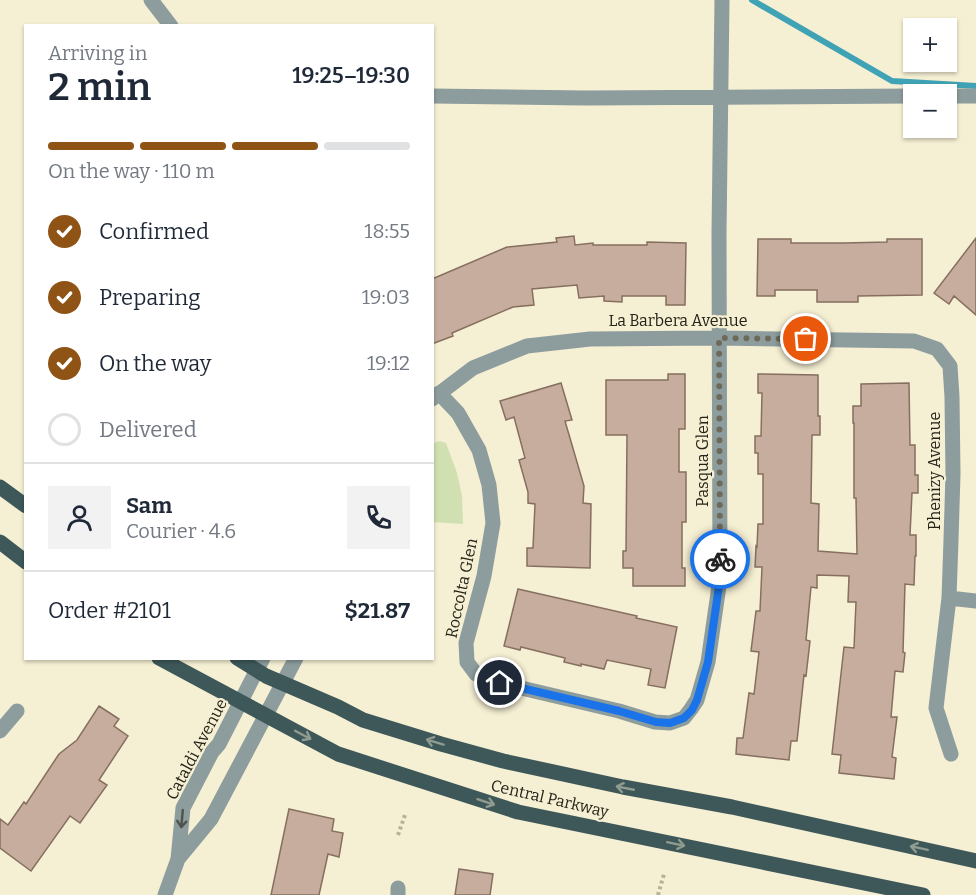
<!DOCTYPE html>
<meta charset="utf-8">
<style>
:root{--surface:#fff;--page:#f2f2f3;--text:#1f2937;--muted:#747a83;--line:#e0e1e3;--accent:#905316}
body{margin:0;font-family:Bitter,serif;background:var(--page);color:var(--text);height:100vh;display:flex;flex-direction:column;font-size:22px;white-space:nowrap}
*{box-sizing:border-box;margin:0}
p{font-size:20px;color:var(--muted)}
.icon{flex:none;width:33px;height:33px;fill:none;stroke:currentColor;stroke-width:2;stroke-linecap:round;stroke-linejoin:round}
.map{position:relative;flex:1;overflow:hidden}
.side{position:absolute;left:24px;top:24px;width:410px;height:636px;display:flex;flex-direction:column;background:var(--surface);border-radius:0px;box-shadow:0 2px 4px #0004}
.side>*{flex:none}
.fabs{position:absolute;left:903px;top:18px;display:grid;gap:12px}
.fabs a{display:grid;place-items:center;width:54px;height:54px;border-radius:0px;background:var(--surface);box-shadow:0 2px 4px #0004;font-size:30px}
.pin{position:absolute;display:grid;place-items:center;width:51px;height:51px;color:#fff;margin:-26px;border:3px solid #fff;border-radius:50%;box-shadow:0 2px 6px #0007}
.courier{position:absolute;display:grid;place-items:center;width:60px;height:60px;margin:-30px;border:4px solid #1a73e8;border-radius:50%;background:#fff;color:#222;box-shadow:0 2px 8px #0007}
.summary em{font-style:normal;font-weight:600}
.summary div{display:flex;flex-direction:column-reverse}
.summary{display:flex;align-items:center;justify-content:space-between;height:102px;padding:0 24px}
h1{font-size:39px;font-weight:600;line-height:45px}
.bar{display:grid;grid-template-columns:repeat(4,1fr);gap:9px 6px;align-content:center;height:72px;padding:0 24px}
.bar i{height:8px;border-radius:4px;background:var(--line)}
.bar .current{background:var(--accent)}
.bar p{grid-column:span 4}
.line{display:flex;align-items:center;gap:15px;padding:0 24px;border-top:2px solid var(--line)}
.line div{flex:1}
.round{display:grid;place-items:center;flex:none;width:63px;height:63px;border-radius:0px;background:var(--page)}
ol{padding:0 24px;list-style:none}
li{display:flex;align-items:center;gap:18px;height:66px}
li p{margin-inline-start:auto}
li .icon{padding:6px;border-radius:50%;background:var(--accent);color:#fff;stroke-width:4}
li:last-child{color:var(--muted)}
li i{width:33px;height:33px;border:3px solid var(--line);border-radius:50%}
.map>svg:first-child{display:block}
.green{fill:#d0e0b1}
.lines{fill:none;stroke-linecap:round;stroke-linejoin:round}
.stream{stroke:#40a2b5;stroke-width:6}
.building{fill:#c7ad9e;stroke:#866f60;stroke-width:1.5}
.path{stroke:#b6b19b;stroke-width:4;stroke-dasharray:3 3;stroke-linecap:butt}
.minor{stroke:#8d9c9d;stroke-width:15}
.major{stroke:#3e585a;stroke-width:15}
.oneway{stroke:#909c90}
.oneway2{stroke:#4f534e}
.done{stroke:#6e6a5a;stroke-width:6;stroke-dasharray:0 10.8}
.route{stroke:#1a73e8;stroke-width:8}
.labels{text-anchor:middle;stroke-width:4.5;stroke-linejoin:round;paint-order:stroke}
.street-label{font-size:16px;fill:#252319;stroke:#f5efd3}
</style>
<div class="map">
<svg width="976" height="895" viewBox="0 0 976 895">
<rect width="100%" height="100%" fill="#f5efd3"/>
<path class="green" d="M439,441L446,443L457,473L462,496L463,524L432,522V444Z"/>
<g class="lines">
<path class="stream" d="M752,0L892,81L976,86"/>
</g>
<path class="building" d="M574,236L575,245L593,243V245H647V242L686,243L685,305H666V296H622V302L604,301V296L579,298L577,285L532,289L534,305L513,307L452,333L453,336L432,344V279L507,247L557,242L556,238Z
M976,238V315L954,296L949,304L934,293Z
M758,239H791V243H844L887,242V239H922V295L858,296V302H817V290H775V296H757Z
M668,374H685V429H679V472H686V522H682V568H685V586H633V568H623V551H626L627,435H606V380H668Z
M758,374L818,375V416H820V435H812L811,503L819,504L818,551L857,554L856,498H854V423H853V406H861V384L909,383L910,445H915V475H918V493H912L910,535H916V556H915L914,585L905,584L903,652L905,653L903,672L895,671L891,717H897L892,757L896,758L894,779L839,773L841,755L832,754L844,647L854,648L856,602H848L849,576L817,575V588L811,587L806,640L810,641L806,676L804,675L797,741H791L789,760L736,754L737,738H743L749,693L754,694L759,652L751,651L756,611H760L762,567H755L756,546L757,547L758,524H763V474H758V453H755V436H761L762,393H758Z
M561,383L572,420L565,421L584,486L583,503L591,504L590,568L527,566V548H533L535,504L528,503V492L519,460L525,458L514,417L506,420L500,401Z
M518,589L637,616L636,618L677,627L665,688L648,685L651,669L607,660L604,669L581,664V666L564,662L565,658L521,647L520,650L504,646Z
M99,706L119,719L114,726L128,736L99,780L107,785L80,823L70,816L31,871L0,848V819L8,825L24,802L26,804L59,754L77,740Z
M289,809L334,819L332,831L343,833L339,857L328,854L319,895H271Z
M459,869L493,874L490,895H455Z"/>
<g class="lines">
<path class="path" d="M398,835L405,815
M658,895L664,874"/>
<path class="minor" d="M151,0L171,26
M432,96L585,98L914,96
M946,96H976
M439,393L458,413L479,450L489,485L493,523L484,576L466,643L467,662L476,674L500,683L619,711L655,722L670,723L684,718L691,709L697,700L708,662L720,579L719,233L722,0
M432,399L473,368L527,346L590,339L719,338L914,341L937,349L950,366L952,397L953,474L951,540L949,598L936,708L951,754
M949,598L976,601
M0,731L17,711
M178,859L211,819L296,658
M398,888V895
M165,895L178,859L183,808L212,752L219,744L263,658"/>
<path class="major" d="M0,487L26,506
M0,542L26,562
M159,658L338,754L518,812L923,895
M237,658L266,676L338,707L363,720L441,744L503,761L623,787L732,807L976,861"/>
</g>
<defs><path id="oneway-shaft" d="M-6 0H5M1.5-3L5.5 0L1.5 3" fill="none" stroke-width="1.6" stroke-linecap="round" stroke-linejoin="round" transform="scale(1.5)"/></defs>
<g class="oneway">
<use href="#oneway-shaft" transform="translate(303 735) rotate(28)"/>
<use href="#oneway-shaft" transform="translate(435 742) rotate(-163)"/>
<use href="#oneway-shaft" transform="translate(625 788) rotate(-169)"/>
<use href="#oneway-shaft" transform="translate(486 802) rotate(18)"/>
<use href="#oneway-shaft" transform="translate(676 844) rotate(12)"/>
<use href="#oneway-shaft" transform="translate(919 848) rotate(-168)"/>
</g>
<use class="oneway2" href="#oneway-shaft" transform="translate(182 819) rotate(95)"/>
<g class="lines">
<path class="done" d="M720,559L719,338L806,339"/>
<path class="route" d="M500,683L619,711L656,722L670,723L684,718L692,710L697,700L708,662L720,579V559"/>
</g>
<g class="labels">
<g class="street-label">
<text x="678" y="326">La Barbera Avenue</text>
<text transform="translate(702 461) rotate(-90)" y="6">Pasqua Glen</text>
<text transform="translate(934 471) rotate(-90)" y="6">Phenizy Avenue</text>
<text transform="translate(461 588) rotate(-78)" y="6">Roccolta Glen</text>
<text transform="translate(196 749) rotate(-62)" y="6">Cataldi Avenue</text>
<text transform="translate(550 798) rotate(13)" y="6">Central Parkway</text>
</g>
</g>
</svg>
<div class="fabs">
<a>+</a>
<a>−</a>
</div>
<div class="pin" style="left:806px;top:339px;background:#ea580c"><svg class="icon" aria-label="bag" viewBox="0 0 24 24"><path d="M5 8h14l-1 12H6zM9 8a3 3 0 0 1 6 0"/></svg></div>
<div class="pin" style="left:500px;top:683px;background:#1f2937"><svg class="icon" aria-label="home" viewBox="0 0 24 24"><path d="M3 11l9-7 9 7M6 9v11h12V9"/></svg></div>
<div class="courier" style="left:720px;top:559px"><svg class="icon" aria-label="bike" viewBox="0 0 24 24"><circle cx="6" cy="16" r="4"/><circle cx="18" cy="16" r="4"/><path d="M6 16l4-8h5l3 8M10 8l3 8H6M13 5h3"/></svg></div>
<section class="side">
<div class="summary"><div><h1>2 min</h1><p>Arriving in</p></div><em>19:25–19:30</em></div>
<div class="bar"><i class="current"></i><i class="current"></i><i class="current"></i><i></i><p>On the way · 110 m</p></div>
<ol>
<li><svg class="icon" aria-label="check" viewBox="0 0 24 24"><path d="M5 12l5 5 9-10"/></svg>Confirmed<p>18:55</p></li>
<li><svg class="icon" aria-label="check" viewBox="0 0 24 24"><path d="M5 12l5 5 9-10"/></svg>Preparing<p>19:03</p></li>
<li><svg class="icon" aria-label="check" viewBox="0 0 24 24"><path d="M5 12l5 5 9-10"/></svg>On the way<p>19:12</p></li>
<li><i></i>Delivered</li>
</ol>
<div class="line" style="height:108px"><a class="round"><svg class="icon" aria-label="person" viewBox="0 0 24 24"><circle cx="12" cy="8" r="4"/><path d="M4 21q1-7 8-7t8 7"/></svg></a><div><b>Sam</b><p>Courier · 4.6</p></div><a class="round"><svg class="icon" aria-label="phone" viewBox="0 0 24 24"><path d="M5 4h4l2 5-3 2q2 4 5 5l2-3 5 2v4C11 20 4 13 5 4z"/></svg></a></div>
<div class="line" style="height:78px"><div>Order #2101</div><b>$21.87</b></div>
</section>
</div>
